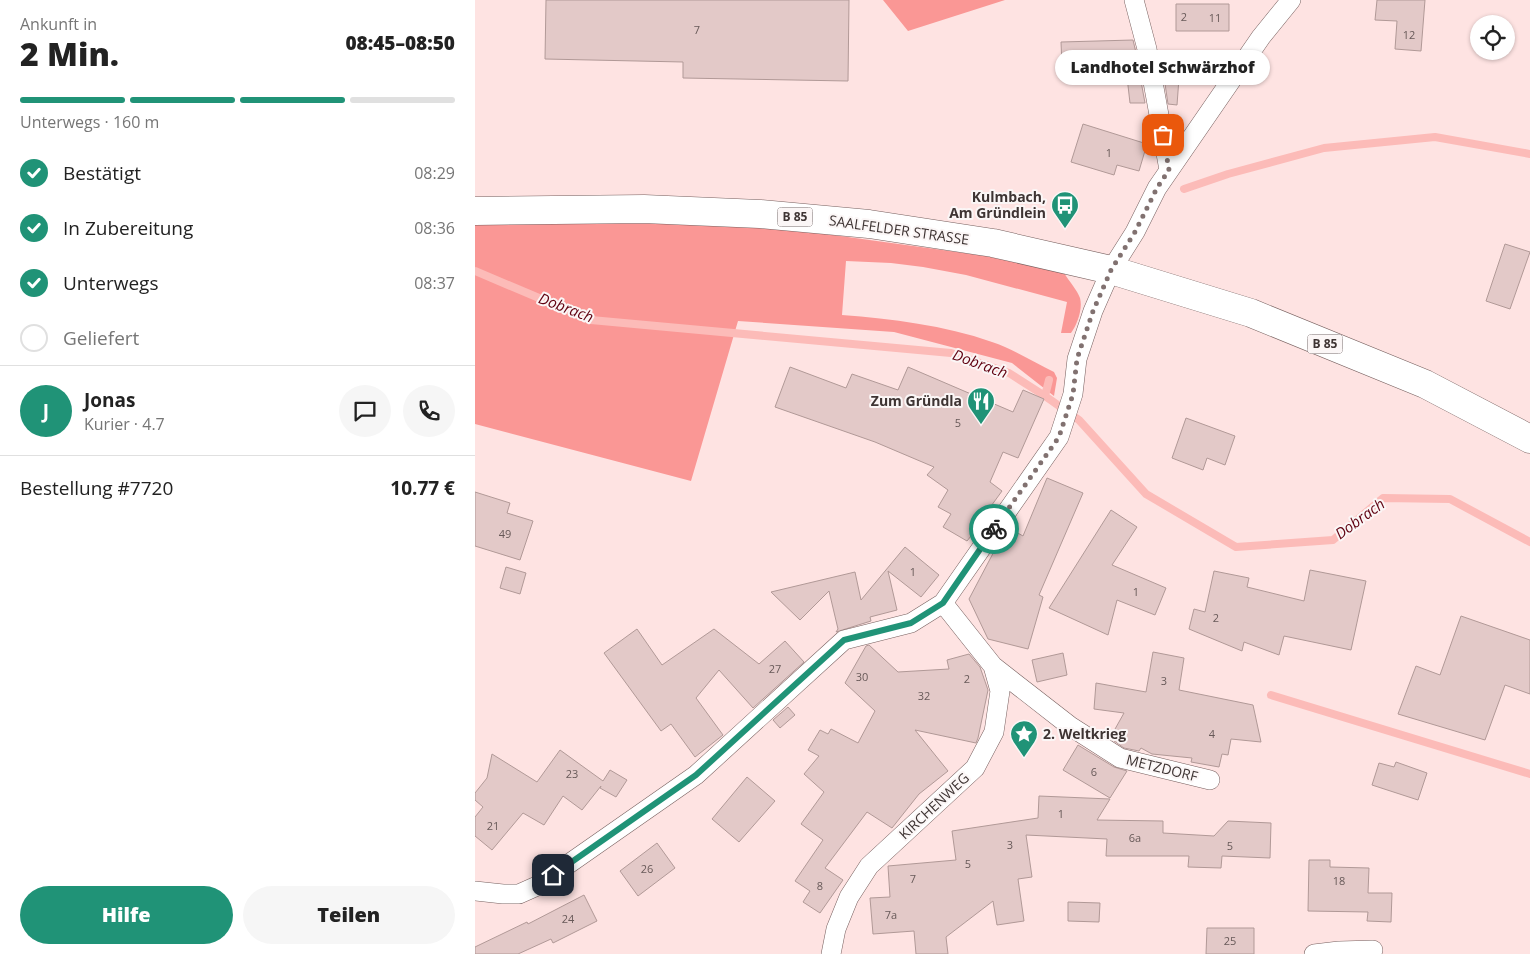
<!DOCTYPE html>
<html lang="de">
<meta charset="utf-8">
<style>
:root{--surface:#fff;--page:#f6f6f6;--text:#222;--muted:#767676;--line:#e0e0e0;--accent:#209377}
body{margin:0;font-family:"Open Sans",sans-serif;background:var(--page);color:var(--text);height:100vh;display:flex;flex-direction:column;font-size:19px;white-space:nowrap}
*{box-sizing:border-box;margin:0}
p{font-size:16px;color:var(--muted)}
.icon{flex:none;width:28px;height:28px;fill:none;stroke:currentColor;stroke-width:2;stroke-linecap:round;stroke-linejoin:round}
.map{position:relative;flex:1;overflow:hidden}
.details{display:flex;flex-direction:column;background:var(--surface);width:475px}
.details>*{flex:none}
.fabs{position:absolute;left:995px;top:15px;display:grid;gap:10px}
.fabs a{display:grid;place-items:center;width:45px;height:45px;border-radius:50%;background:var(--surface);box-shadow:0 1px 4px #0004;font-size:25px}
.pin{position:absolute;display:grid;place-items:center;width:42px;height:42px;color:#fff;margin:-21px;border-radius:10px;box-shadow:0 2px 8px #0006}
.courier{position:absolute;display:grid;place-items:center;width:50px;height:50px;margin:-25px;border:4px solid #209377;border-radius:50%;background:#fff;color:#222;box-shadow:0 1px 6px #0007}
.bubble{position:absolute;height:35px;border-radius:18px;background:var(--surface);box-shadow:0 1px 4px #0004;font-size:16px;font-weight:800;line-height:35px;text-align:center}
.summary em{font-style:normal;font-weight:800}
.summary div{display:flex;flex-direction:column-reverse}
.summary{display:flex;align-items:center;justify-content:space-between;height:85px;padding:0 20px}
h1{font-size:32px;font-weight:800;line-height:38px}
.bar{display:grid;grid-template-columns:repeat(4,1fr);gap:8px 5px;align-content:center;height:60px;padding:0 20px}
.bar i{height:6px;border-radius:4px;background:var(--line)}
.bar .selected{background:var(--accent)}
.bar p{grid-column:span 4}
.line{display:flex;align-items:center;gap:12px;padding:0 20px;border-top:1px solid var(--line)}
.line div{flex:1}
.round{display:grid;place-items:center;flex:none;width:52px;height:52px;border-radius:26px;background:var(--page)}
ol{padding:0 20px;list-style:none}
li{display:flex;align-items:center;gap:15px;height:55px}
li p{margin-inline-start:auto}
li .icon{padding:5px;border-radius:50%;background:var(--accent);color:#fff;stroke-width:4}
li:last-child{color:var(--muted)}
li i{width:28px;height:28px;border:2px solid var(--line);border-radius:50%}
.action{display:flex;gap:10px;margin-top:auto;padding:10px 20px}
.action a{flex:1;height:58px;border-radius:30px;background:var(--accent);color:#fff;font-size:20px;font-weight:800;line-height:58px;text-align:center}
.action a+a{background:var(--page);color:var(--text)}
main{display:flex;flex:1;min-height:0}
.map>svg:first-child{display:block}
.green{fill:#fa9795}
.lines{fill:none;stroke-linecap:round;stroke-linejoin:round}
.stream{stroke:#fcbbb8;stroke-width:8}
.building{fill:#e3c9c8;stroke:#b19997}
.minor-casing{stroke:#77605f;stroke-width:20}
.primary-casing{stroke:#77605f;stroke-width:29}
.minor{stroke:#fff;stroke-width:19}
.primary{stroke:#fff;stroke-width:28}
.done{stroke:#817170;stroke-width:5;stroke-dasharray:0 9}
.route{stroke:#209377;stroke-width:6}
.labels{text-anchor:middle;stroke-width:4;stroke-linejoin:round;paint-order:stroke}
.number-label{font-size:11px;fill:#675958}
.shield{fill:#fbf6f6;stroke:#776e6e;stroke-width:1}
.shield-label{font-size:12px;font-weight:bold;fill:#3e3433}
.poi-label{font-size:14px;font-weight:bold;fill:#3e3433;stroke:#fbf6f6;text-anchor:end}
.street-label{font-size:14px;fill:#3e3433;stroke:#fbf6f6}
.water-label{font-size:15px;font-style:italic;fill:#600010;stroke:#fbf6f6}
</style>
<main>
<section class="details">
<div class="summary"><div><h1>2 Min.</h1><p>Ankunft in</p></div><em>08:45–08:50</em></div>
<div class="bar"><i class="selected"></i><i class="selected"></i><i class="selected"></i><i></i><p>Unterwegs · 160 m</p></div>
<ol>
<li><svg class="icon" aria-label="check" viewBox="0 0 24 24"><path d="M5 12l5 5 9-10"/></svg>Bestätigt<p>08:29</p></li>
<li><svg class="icon" aria-label="check" viewBox="0 0 24 24"><path d="M5 12l5 5 9-10"/></svg>In Zubereitung<p>08:36</p></li>
<li><svg class="icon" aria-label="check" viewBox="0 0 24 24"><path d="M5 12l5 5 9-10"/></svg>Unterwegs<p>08:37</p></li>
<li><i></i>Geliefert</li>
</ol>
<div class="line" style="height:90px"><b class="round" style="background:var(--accent);color:#fff">J</b><div><b>Jonas</b><p>Kurier · 4.7</p></div><a class="round"><svg class="icon" aria-label="chat" viewBox="0 0 24 24"><path d="M4 5h16v11H9l-5 4z"/></svg></a><a class="round"><svg class="icon" aria-label="phone" viewBox="0 0 24 24"><path d="M5 4h4l2 5-3 2q2 4 5 5l2-3 5 2v4C11 20 4 13 5 4z"/></svg></a></div>
<div class="line" style="height:65px"><div>Bestellung #7720</div><b>10.77 €</b></div>
<div class="action"><a>Hilfe</a><a>Teilen</a></div>
</section>
<div class="map">
<svg width="1055" height="954" viewBox="0 0 1055 954">
<rect width="100%" height="100%" fill="#fee3e2"/>
<path class="green" d="M408,0H530L433,31Z
M169,209L511,256L589,273C594,281 602,290 605,298C608,309 602,325 596,333H586L592,302L491,275L448,267L416,263L371,261L367,315C417,319 469,325 517,342C538,349 559,362 579,372L582,378L579,396L537,363L419,332L263,321L216,481L0,424V211Z"/>
<g class="lines">
<path class="stream" d="M709,189L753,174L849,148L960,137L1055,154
M0,271L116,320L476,353L534,373L570,396L604,420L671,494L761,547L858,540L908,498L975,499L1055,542
M570,396L574,380
M796,695L1055,774"/>
</g>
<path class="building" d="M71,0H374L373,81L208,78V62L70,59Z
M902,0H950L946,51L920,49L922,21L900,20Z
M701,4H754V31H701Z
M658,40L663,61V74L600,76L599,66H587L586,42Z
M665,76L670,103H655L652,77Z
M689,77L704,78L702,105L693,104Z
M608,124L672,144L664,171L642,165L639,175L596,162Z
M1030,244L1055,252L1035,309L1011,301Z
M315,367L371,388L377,374L423,390L433,367L538,412L548,390L569,399L543,458L528,452L515,482L527,491L511,513L513,515L492,541L468,527L476,514L463,507L473,490L452,475L459,467L400,442L300,407Z
M711,418L760,436L750,465L732,458L728,470L697,458Z
M572,478L608,493L564,595L568,597L553,649L513,639L494,599L524,542L534,528L548,536Z
M0,492L35,503L32,513L58,521L45,560L0,546Z
M636,510L662,527L637,565L691,588L680,615L642,600L633,635L574,608Z
M430,547L464,575L446,597L413,571L422,610L395,617L396,621L361,632L363,629L354,591L325,620L296,592L380,572L386,600Z
M31,567L51,573L45,594L25,588Z
M835,570L891,581L876,650L809,636L804,655L769,642L767,651L714,629L719,609L730,612L739,571L774,578L772,587L829,601Z
M986,616L1055,640V694L1030,685L1010,740L923,714L941,666L965,675Z
M162,629L187,665L239,629L284,664L310,641L329,662L278,708L244,670L221,698L248,735L220,757L196,724L186,731L129,653Z
M394,645L423,672L474,669L472,660L494,654L505,667L513,690L503,738L501,743L440,730L473,771L444,794L417,828L392,812L350,868L368,880L345,913L328,902L335,891L320,881L348,840L326,824L349,792L329,774L344,756L333,750L345,730L353,734L356,729L383,743L400,711L370,683L391,646Z
M678,652L709,658L704,690L778,705L786,742L756,739L753,755L747,754L744,767L716,762L717,758L677,754L666,748L664,751L649,748L635,738L649,713L619,709L621,683L671,692Z
M588,653L592,675L562,682L557,660Z
M313,707L320,715L305,728L298,720Z
M603,745L639,767L652,771L635,798L588,770Z
M85,750L128,781L135,770L152,780L141,797L125,788L126,786L107,810L88,796L69,825L48,813L17,850L0,836V817L8,807L0,800V793L12,778L17,754L62,782Z
M921,762L952,773L943,800L897,785L904,763L919,767Z
M272,777L300,801L264,842L237,819Z
M564,796L635,799L622,820L688,821V833L739,836L753,821L796,823L795,858L747,856L746,868L713,867L714,856H631L632,839L551,835L557,877L543,879L549,921L522,925L518,901L471,937L473,954H441L439,931L398,934L395,898L415,897L413,866L481,860L477,831L563,818Z
M182,843L200,868L163,896L145,871Z
M834,860H855V867L894,868L893,893H917L916,922L892,921L893,912L833,911Z
M109,895L122,921L78,943L76,939L43,954H0V947L52,922L53,924Z
M593,902L625,903L624,922L593,921Z
M732,928H779V954H731Z"/>
<g class="lines">
<g class="minor-casing">
<path id="minor" d="M659,0L672,49L694,170
M518,666L595,726L645,758L735,780
M0,891L28,894H44L62,886L221,775L369,640L436,623L468,603L584,437L598,394L602,359L618,311L636,270L660,232L682,188L786,37L816,0
M356,954L361,929L374,897L394,866L500,768L519,732L525,691L518,666L468,603
M839,954L864,951L898,950"/>
</g>
<g class="primary-casing">
<path id="primary" d="M0,211L169,209L285,214L394,224L518,243L636,270L776,313L950,384L1055,439"/>
</g>
<use href="#minor" class="minor"/>
<use href="#primary" class="primary"/>
</g>
<g class="lines">
<path class="done" d="M519,529L584,437L598,394L602,359L618,311L636,270L660,232L682,188L694,170L688,135"/>
<path class="route" d="M78,875L221,775L369,640L436,623L468,603L519,529"/>
</g>
<defs>
<g id="bus-pin" transform="scale(1.4375)"><path d="M0 17L-7.5 6A9.5 9.5 0 1 1 7.5 6Z" fill="#209377" stroke="#fbf6f6"/><path d="M-5-6H5V4H4V6H2V4H-2V6H-4V4H-5ZM-3.5-4V0h7V-4ZM-3.5 1.2v1.5H-2V1.2ZM2 1.2v1.5H3.5V1.2Z" fill="#fff"/></g>
<g id="restaurant-pin" transform="scale(1.4375)"><path d="M0 17L-7.5 6A9.5 9.5 0 1 1 7.5 6Z" fill="#209377" stroke="#fbf6f6"/><path d="M-5-6h1v4h1v-4h1v4h1v-4h1v5L-1.5 .5V6h-2V.5L-5-1ZM5-6V6H3V1.5H1.5Q1.5-4 5-6Z" fill="#fff"/></g>
<g id="sight-pin" transform="scale(1.4375)"><path d="M0 17L-7.5 6A9.5 9.5 0 1 1 7.5 6Z" fill="#209377" stroke="#fbf6f6"/><path d="M0-6L1.8-2.2L6-1.7L2.9 1.2L3.7 5.4L0 3.3L-3.7 5.4L-2.9 1.2L-6-1.7L-1.8-2.2Z" fill="#fff"/></g>
</defs>
<g fill-rule="evenodd">
<use href="#bus-pin" x="590" y="205"/>
<use href="#restaurant-pin" x="506" y="401"/>
<use href="#sight-pin" x="549" y="734"/>
</g>
<g class="labels">
<g class="number-label">
<text x="709" y="21">2</text>
<text x="740" y="22">11</text>
<text x="222" y="34">7</text>
<text x="934" y="39">12</text>
<text x="634" y="157">1</text>
<text x="483" y="427">5</text>
<text x="30" y="538">49</text>
<text x="438" y="576">1</text>
<text x="661" y="596">1</text>
<text x="741" y="622">2</text>
<text x="300" y="673">27</text>
<text x="387" y="681">30</text>
<text x="492" y="683">2</text>
<text x="689" y="685">3</text>
<text x="449" y="700">32</text>
<text x="737" y="738">4</text>
<text x="619" y="776">6</text>
<text x="97" y="778">23</text>
<text x="586" y="818">1</text>
<text x="18" y="830">21</text>
<text x="660" y="842">6a</text>
<text x="535" y="849">3</text>
<text x="755" y="850">5</text>
<text x="493" y="868">5</text>
<text x="172" y="873">26</text>
<text x="438" y="883">7</text>
<text x="864" y="885">18</text>
<text x="345" y="890">8</text>
<text x="416" y="919">7a</text>
<text x="93" y="923">24</text>
<text x="755" y="945">25</text>
</g>
<g class="shield">
<rect x="302.5" y="207.5" width="35" height="19" rx="4"/>
<rect x="832.5" y="334.5" width="35" height="19" rx="4"/>
</g>
<g class="shield-label">
<text x="320" y="221">B 85</text>
<text x="850" y="348">B 85</text>
</g>
<g class="poi-label">
<text x="571" y="202">Kulmbach,<tspan x="571" dy="16">Am Gründlein</tspan></text>
<text x="487" y="406">Zum Gründla</text>
<text x="568" y="739" text-anchor="start">2. Weltkrieg</text>
</g>
<g class="street-label">
<text transform="translate(424 230) rotate(8)" y="5">SAALFELDER STRASSE</text>
<text transform="translate(687 768) rotate(14)" y="5">METZDORF</text>
<text transform="translate(459 806) rotate(-43)" y="5">KIRCHENWEG</text>
</g>
<g class="water-label">
<text transform="translate(91 308) rotate(21)" y="5">Dobrach</text>
<text transform="translate(505 364) rotate(20)" y="5">Dobrach</text>
<text transform="translate(885 519) rotate(-36)" y="5">Dobrach</text>
</g>
</g>
</svg>
<div class="fabs">
<a><svg class="icon" aria-label="locate" viewBox="0 0 24 24"><circle cx="12" cy="12" r="6"/><path d="M12 2v4M12 18v4M2 12h4M18 12h4"/></svg></a>
</div>
<div class="pin" style="left:688px;top:135px;background:#ea580c"><svg class="icon" aria-label="bag" viewBox="0 0 24 24"><path d="M5 8h14l-1 12H6zM9 8a3 3 0 0 1 6 0"/></svg></div>
<div class="pin" style="left:78px;top:875px;background:#1f2937"><svg class="icon" aria-label="home" viewBox="0 0 24 24"><path d="M3 11l9-7 9 7M6 9v11h12V9"/></svg></div>
<div class="courier" style="left:519px;top:529px"><svg class="icon" aria-label="bike" viewBox="0 0 24 24"><circle cx="6" cy="16" r="4"/><circle cx="18" cy="16" r="4"/><path d="M6 16l4-8h5l3 8M10 8l3 8H6M13 5h3"/></svg></div>
<div class="bubble" style="left:580px;top:50px;width:215px">Landhotel Schwärzhof</div>
</div>
</main>
